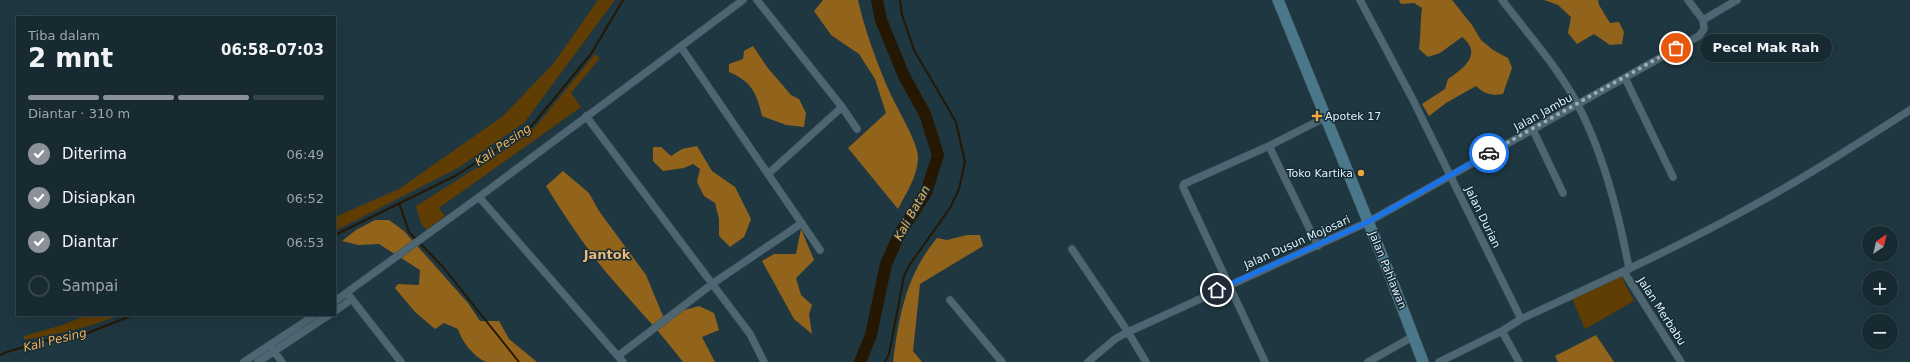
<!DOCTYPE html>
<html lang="id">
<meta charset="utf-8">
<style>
:root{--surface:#172931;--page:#203139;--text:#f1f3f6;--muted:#9ea6ab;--line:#36454d;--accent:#8c9099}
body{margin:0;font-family:"DejaVu Sans",sans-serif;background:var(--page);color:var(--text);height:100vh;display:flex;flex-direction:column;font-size:15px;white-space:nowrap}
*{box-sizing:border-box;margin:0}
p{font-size:13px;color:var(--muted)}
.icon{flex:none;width:22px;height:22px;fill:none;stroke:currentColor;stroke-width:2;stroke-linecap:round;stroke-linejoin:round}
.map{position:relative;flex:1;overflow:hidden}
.side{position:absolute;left:16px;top:16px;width:320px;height:300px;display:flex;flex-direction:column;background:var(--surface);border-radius:0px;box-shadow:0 4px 16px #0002,0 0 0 1px var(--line)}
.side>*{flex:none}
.needle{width:26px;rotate:35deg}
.tools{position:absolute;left:1862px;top:226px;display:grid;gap:8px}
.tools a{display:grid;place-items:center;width:36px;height:36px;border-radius:50%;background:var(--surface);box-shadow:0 4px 16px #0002,0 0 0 1px var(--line);font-size:20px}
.pin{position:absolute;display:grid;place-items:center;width:34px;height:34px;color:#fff;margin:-17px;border:2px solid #fff;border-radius:50%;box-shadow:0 1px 4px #0007}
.courier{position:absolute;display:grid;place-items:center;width:40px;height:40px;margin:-20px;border:3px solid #1a73e8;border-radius:50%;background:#fff;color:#222;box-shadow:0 1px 5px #0007}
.bubble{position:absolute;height:28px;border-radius:14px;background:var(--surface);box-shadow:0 4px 16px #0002,0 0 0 1px var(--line);font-size:13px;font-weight:800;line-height:28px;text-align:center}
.headline em{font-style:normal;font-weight:800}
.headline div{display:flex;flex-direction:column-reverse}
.headline{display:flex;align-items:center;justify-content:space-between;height:68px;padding:0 12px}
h1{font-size:26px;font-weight:800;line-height:30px}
.bar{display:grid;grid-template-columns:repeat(4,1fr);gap:6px 4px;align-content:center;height:48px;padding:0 12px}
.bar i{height:5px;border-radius:3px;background:var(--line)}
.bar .active{background:var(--accent)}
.bar p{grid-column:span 4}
ol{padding:0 12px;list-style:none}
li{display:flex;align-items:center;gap:12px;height:44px}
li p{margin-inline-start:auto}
li .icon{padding:4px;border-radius:50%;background:var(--accent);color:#fff;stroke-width:4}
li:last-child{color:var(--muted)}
li i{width:22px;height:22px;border:2px solid var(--line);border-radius:50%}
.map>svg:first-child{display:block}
.green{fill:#5f3d03}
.forest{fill:#92641b}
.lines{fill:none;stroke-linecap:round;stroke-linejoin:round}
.stream{stroke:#261703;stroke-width:2}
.river{stroke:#261703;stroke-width:12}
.minor-casing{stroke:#3f545d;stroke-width:8}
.secondary-casing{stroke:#3f545d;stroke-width:12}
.minor{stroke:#4e6671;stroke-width:7}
.secondary{stroke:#4a778a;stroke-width:11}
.done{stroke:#9dafb6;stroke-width:4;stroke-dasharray:0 7.2}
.route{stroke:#1a73e8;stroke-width:5}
.poi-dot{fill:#eea73d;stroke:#152c36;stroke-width:1.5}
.labels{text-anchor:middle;stroke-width:3;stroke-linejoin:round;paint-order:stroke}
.street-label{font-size:11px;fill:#e1eff5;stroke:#152c36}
.poi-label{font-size:11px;fill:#e1eff5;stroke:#152c36;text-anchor:start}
.water-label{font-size:12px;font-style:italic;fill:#f4b154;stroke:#152c36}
.quarter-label{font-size:13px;font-weight:bold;fill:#eab878;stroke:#152c36}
</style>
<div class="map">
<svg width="1910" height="362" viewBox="0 0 1910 362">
<rect width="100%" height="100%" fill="#1f3741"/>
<path class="green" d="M598,0H615L524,123L458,168L335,231V217L399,189L503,116L553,64Z
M595,54L600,58L571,93L581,107L439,208L445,216L426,230L421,223L416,206L516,143L537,125Z
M1621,276L1634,301L1585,329L1572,298Z
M88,315H120C89,328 57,334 24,340V336L62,325Z"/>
<path class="forest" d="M823,0H858C865,31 877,63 890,93C897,108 918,143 918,157C918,176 906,193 898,209L848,148L886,113L875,79L859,54L831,35L814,11Z
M1399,0H1452L1472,25L1481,40L1493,50L1508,58L1512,68L1503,94C1491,96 1485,94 1476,86L1446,103L1429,116L1422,104L1445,89L1448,79C1464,68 1483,54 1462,37L1440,53L1428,57L1419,49C1421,35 1420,22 1422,8L1414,3L1401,4Z
M1544,0H1598L1599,5L1610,23L1619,22L1624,32L1622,44L1610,45L1594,34L1577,44L1568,33L1571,17L1558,5Z
M753,46L767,67L791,95L799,99L806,113L804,127L786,125L762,116C757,93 751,81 729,72V64L743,59L744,51Z
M697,146L712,171L735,187L751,219L744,237L730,247L719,236V219L715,203L704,196L697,182L700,169L693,164L684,168L663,171L653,161V147H661L671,156L682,149Z
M563,171L589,193L599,211L646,275L663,316L699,306L714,313L719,330L702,337L715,362H683C659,330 631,302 605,271C583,244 564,215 546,186Z
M375,220H389L404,231L468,303L480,321H499L509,339L537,362C527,362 494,362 486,362C473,356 462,342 458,329L444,323L435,329L415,312L395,288L398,284L419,285L420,270L379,244L358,245L342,241L356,230Z
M801,229L814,260L796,278L801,295L812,305L809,314L812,334L794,319L762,261L774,254H796Z
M967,235H980L983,246L920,284L913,351L922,362H893C899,316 906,275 937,238L947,240Z
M1596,335L1614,362H1558L1555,356Z"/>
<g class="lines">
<path class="stream" d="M399,203L409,232L443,267L519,362
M335,235L455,176L529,129L591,54L623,0
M0,355L7,352L44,341L75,338L133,315
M885,362L889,354L904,276L910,264L950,208L959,189L965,162L956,122L914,50L902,15L900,0"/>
<path class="river" d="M860,362L871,335L886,264L900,233L926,193L938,155L925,114L904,76L881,20L877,0"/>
<g class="minor-casing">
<path id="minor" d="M757,0L842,107L768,174
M1360,0L1412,98L1521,319L1502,331L1439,362
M1502,0C1526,31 1553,62 1573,96C1601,145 1619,213 1629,269
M1703,20L1737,0
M681,47L820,250
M1625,78L1673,177
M842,107L857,129
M586,116L750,334L764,362
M1533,130L1563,193
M1269,146L1318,246
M479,197L623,362
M1072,249L1128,332L1146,362
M1624,272L1681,362
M347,293L401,362
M950,300L1002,362
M335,301L479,197L743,0
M335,311L352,299
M1521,319C1597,284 1674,249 1747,209C1803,179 1857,144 1910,110
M1502,331L1519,362
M271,347L282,362
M618,356L712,284L802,223
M244,362L315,315
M258,362L329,315
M1088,362L1115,339L1128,332L1368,222L1699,36L1704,29L1703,20L1688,0
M1265,362L1183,187L1184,184L1269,146L1326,117
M1368,362L1414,336"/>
</g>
<g class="secondary-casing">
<path id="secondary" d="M1278,0L1389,273L1423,362"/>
</g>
<use href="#minor" class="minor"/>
<use href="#secondary" class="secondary"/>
</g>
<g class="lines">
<path class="done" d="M1489,153L1676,48"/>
<path class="route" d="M1217,290L1368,222L1489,153"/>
</g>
<g class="poi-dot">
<path d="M1315 110h4v4h4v4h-4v4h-4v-4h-4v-4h4z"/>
<circle cx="1361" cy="173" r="4"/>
</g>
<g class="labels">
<g class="street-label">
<text transform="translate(1543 112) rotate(-29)" y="4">Jalan Jambu</text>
<text transform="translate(1483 217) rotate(64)" y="4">Jalan Durian</text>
<text transform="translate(1297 242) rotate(-24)" y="4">Jalan Dusun Mojosari</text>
<text transform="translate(1388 270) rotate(68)" y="4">Jalan Pahlawan</text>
<text transform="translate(1662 311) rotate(57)" y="4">Jalan Merbabu</text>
</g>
<g class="poi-label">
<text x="1325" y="120">Apotek 17</text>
<text x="1353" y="177" text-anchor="end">Toko Kartika</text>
</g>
<g class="water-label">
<text transform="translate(503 145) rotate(-34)" y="4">Kali Pesing</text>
<text transform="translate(912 213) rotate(-61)" y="4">Kali Batan</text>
<text transform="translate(55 340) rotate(-14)" y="4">Kali Pesing</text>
</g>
<g class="quarter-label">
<text x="607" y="259">Jantok</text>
</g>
</g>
</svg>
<div class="tools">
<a><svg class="needle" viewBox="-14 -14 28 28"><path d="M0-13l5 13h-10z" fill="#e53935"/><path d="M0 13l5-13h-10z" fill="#9ea6ab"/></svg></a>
<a>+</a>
<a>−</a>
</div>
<div class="pin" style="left:1676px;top:48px;background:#ea580c"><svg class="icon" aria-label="bag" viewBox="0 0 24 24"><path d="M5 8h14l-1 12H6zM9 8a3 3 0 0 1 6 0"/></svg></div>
<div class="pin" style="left:1217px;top:290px;background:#1f2937"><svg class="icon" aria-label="home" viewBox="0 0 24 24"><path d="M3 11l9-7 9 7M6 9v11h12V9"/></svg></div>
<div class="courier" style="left:1489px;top:153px"><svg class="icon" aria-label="car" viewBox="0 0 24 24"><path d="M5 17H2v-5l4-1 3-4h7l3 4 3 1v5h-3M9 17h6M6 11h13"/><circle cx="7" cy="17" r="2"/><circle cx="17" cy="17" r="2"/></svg></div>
<div class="bubble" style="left:1700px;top:34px;width:132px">Pecel Mak Rah</div>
<section class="side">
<div class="headline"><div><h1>2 mnt</h1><p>Tiba dalam</p></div><em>06:58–07:03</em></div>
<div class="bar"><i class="active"></i><i class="active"></i><i class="active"></i><i></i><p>Diantar · 310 m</p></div>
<ol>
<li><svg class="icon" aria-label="check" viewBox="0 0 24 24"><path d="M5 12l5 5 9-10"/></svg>Diterima<p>06:49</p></li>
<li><svg class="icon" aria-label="check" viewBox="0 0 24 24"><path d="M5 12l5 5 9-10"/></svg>Disiapkan<p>06:52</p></li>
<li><svg class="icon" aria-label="check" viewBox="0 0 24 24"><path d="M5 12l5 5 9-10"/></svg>Diantar<p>06:53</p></li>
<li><i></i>Sampai</li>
</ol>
</section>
</div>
